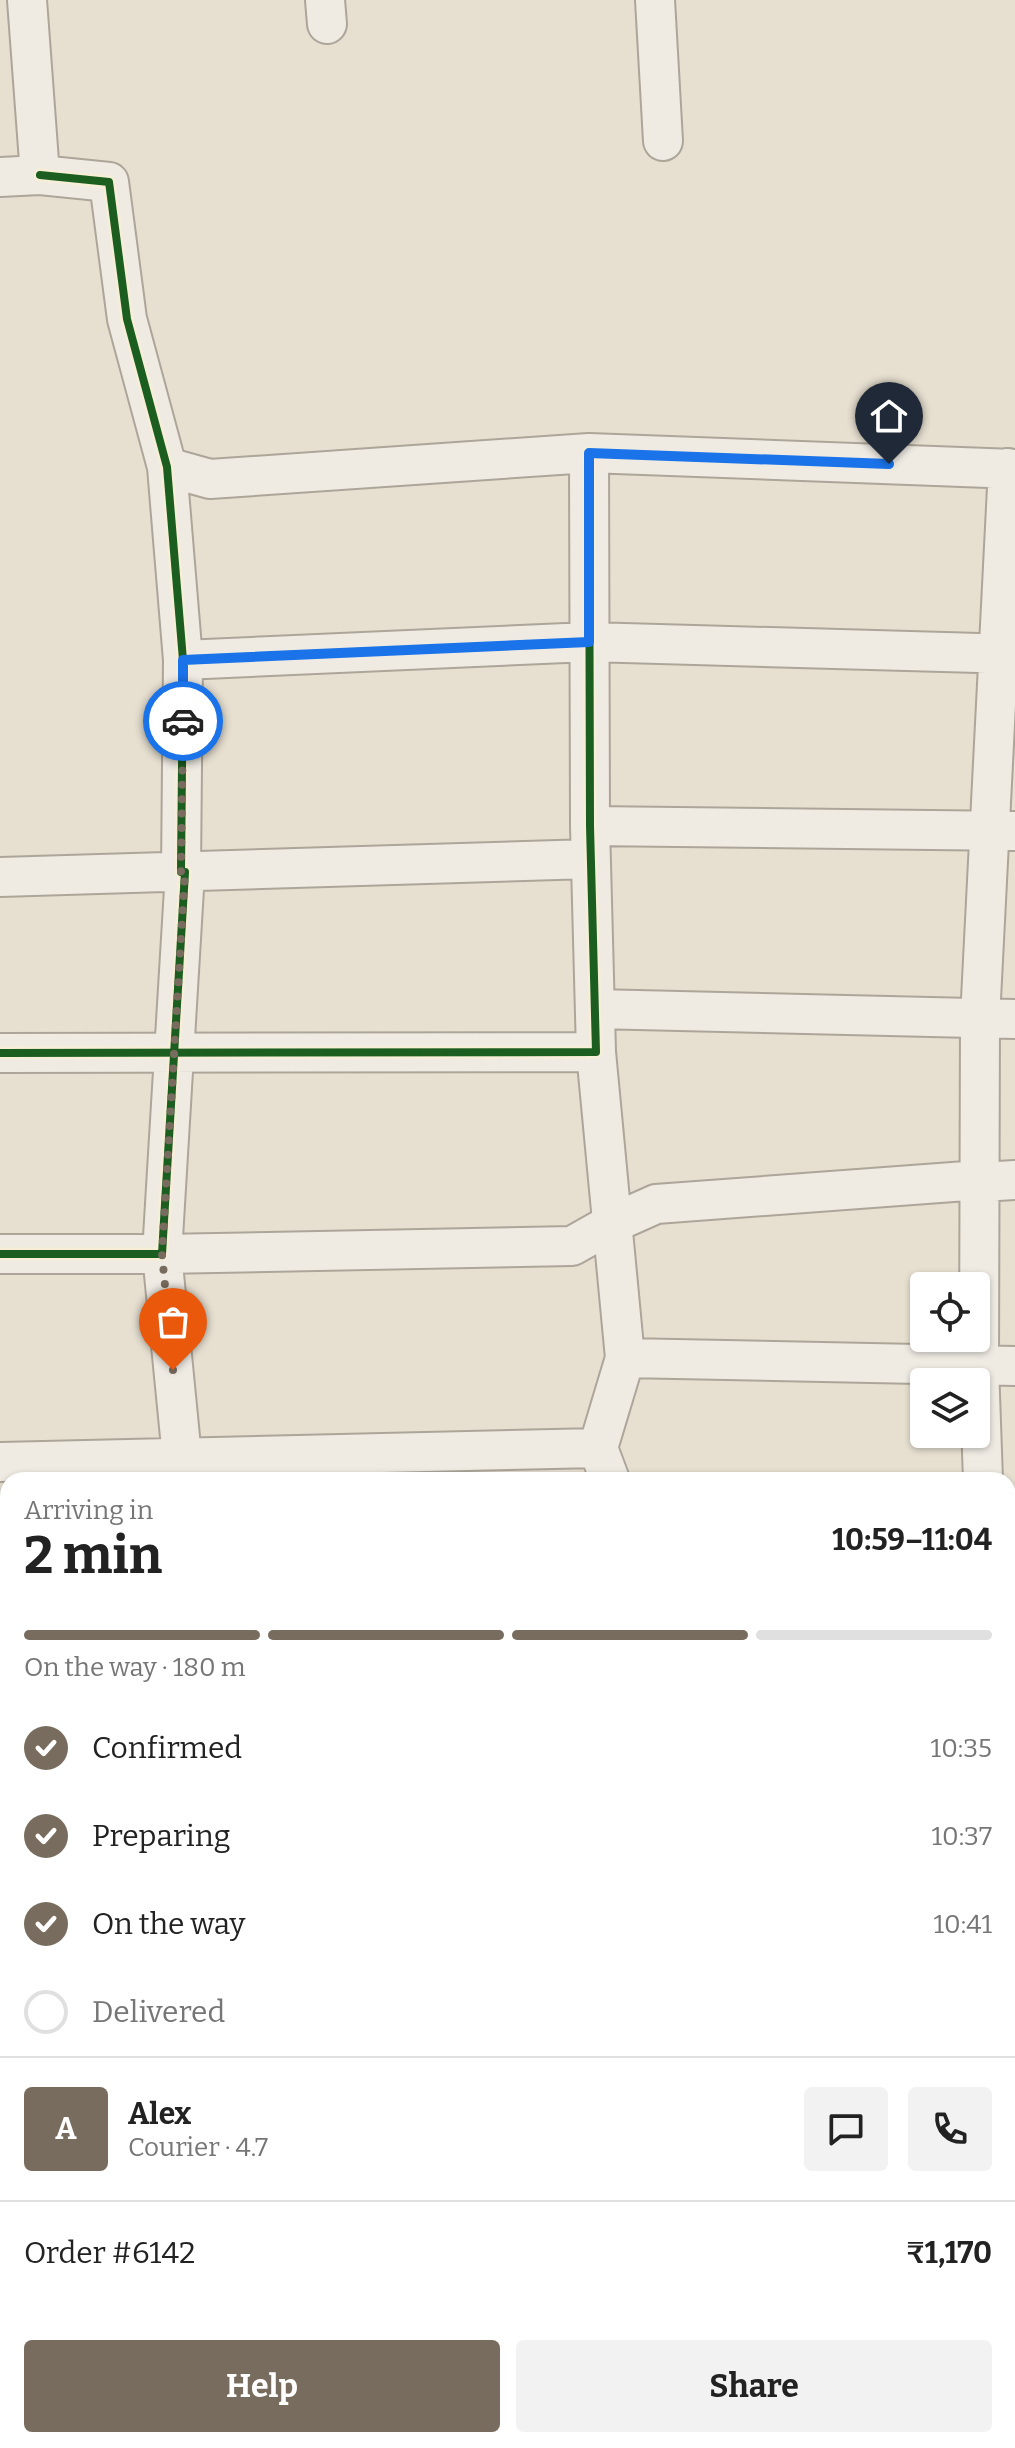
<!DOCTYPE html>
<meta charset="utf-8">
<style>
:root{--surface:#fff;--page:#f2f2f2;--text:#222;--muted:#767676;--line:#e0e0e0;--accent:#786c5e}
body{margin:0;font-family:Bitter,serif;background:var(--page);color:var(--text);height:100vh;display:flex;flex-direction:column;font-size:30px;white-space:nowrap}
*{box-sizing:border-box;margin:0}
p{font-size:26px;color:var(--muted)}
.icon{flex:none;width:44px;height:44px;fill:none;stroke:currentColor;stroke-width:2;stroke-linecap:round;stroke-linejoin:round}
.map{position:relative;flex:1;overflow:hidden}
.sheet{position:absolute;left:0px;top:1472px;width:1016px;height:976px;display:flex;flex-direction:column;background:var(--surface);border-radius:24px 24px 0 0;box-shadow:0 2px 6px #0004}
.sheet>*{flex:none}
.controls{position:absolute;left:910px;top:1272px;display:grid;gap:16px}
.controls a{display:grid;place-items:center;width:80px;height:80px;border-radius:8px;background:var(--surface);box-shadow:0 2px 6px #0004;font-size:40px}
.pin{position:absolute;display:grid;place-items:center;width:68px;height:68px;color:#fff;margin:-82px -34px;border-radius:50% 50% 50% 0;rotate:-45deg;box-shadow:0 0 8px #0007}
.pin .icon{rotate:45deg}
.courier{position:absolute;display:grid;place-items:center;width:80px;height:80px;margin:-40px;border:6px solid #1a73e8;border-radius:50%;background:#fff;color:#222;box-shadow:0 2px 10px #0007}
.head em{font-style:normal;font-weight:700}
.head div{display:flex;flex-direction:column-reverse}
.head{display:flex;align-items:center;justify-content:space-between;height:136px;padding:0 24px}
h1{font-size:52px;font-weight:700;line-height:60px}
.bar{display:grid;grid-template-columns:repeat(4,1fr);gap:12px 8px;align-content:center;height:96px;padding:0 24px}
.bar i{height:10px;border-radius:6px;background:var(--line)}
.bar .selected{background:var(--accent)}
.bar p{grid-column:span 4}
.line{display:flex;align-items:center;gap:20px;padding:0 24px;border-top:2px solid var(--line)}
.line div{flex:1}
.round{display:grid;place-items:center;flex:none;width:84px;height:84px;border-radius:8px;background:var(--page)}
ol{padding:0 24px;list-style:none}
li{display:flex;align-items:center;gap:24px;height:88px}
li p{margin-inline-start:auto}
li .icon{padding:8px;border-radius:50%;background:var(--accent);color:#fff;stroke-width:4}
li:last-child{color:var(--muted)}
li i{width:44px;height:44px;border:4px solid var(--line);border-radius:50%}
.primary-button{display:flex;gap:16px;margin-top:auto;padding:16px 24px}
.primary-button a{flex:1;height:92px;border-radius:8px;background:var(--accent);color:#fff;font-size:32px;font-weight:700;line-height:92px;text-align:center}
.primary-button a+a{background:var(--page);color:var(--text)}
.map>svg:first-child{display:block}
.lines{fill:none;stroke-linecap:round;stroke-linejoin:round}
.street-casing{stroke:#ada599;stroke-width:42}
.highway-casing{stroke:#928b80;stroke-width:48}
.street{stroke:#efebe3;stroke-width:38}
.highway{stroke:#dad1c2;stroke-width:44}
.cycleway-casing{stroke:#f7eed8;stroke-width:13}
.cycleway{stroke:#1b5e20;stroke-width:8}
.done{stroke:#786c5e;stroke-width:8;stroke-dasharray:0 14.4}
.route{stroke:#1a73e8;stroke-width:10}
</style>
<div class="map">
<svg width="1015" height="2448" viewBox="0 0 1015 2448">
<rect width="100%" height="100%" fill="#e7e0d1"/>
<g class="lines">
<g class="street-casing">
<path id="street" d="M325,0L327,24
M655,0L663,141
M0,177L40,175L27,0
M167,467L210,479L589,453L1015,469
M183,660L589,642L1015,654
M590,826L1015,831
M0,877L590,859
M595,1009L1015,1019
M596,1052L625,1358L598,1448L610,1480
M0,1053L596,1052L590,826L589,453
M0,1254H162L185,872H181L183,660L167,467L127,319L109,182L40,175
M625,1358L1015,1366
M0,1462L598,1448
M186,1480L184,1459L182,1457L162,1254L572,1246L611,1224L656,1204L980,1180L981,1182L1015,1180
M983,1480L979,1366L980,1019L1008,468
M1008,1558H1015
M0,1667H8
M0,2108L8,2104
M821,2440L828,2448"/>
</g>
<g class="highway-casing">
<path id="highway" d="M1008,2056L1015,2051
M1008,2106L1015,2102
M601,2448L607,2440
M658,2448L664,2440"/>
</g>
<use href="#street" class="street"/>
<use href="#highway" class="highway"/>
<g class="cycleway-casing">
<path id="cycleway" d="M0,1053L596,1052L590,826L589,453
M0,1254H162L185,872H181L183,660L167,467L127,319L109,182L40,175"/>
</g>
<use href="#cycleway" class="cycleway"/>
</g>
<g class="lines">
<path class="done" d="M173,1370L162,1254L185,872H181L183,721"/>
<path class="route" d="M183,721V660L589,642V453L889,464"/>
</g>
</svg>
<div class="controls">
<a><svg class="icon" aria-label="locate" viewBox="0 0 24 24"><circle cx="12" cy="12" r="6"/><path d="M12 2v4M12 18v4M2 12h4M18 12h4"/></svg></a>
<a><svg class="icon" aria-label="layers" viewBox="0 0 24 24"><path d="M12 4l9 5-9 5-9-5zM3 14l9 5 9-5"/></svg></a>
</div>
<div class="pin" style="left:173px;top:1370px;background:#ea580c"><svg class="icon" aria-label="bag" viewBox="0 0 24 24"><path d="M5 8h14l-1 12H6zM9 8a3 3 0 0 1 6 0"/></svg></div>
<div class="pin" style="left:889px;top:464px;background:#1f2937"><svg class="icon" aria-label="home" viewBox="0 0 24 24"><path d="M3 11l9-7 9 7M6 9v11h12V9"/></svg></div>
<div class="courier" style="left:183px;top:721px"><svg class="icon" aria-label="car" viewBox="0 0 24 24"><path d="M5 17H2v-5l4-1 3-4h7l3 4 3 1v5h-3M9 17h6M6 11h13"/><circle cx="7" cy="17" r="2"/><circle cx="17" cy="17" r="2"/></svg></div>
<section class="sheet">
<div class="head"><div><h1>2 min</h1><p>Arriving in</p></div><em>10:59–11:04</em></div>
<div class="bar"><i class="selected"></i><i class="selected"></i><i class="selected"></i><i></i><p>On the way · 180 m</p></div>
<ol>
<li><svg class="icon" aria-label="check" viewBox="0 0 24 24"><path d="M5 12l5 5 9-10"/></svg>Confirmed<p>10:35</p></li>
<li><svg class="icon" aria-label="check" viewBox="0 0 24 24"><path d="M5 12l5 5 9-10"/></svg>Preparing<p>10:37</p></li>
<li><svg class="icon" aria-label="check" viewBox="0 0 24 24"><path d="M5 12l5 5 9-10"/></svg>On the way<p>10:41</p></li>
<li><i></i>Delivered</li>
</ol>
<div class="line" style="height:144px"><b class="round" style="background:var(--accent);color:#fff">A</b><div><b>Alex</b><p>Courier · 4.7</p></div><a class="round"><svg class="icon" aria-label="chat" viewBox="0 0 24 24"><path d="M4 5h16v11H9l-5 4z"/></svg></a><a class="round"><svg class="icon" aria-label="phone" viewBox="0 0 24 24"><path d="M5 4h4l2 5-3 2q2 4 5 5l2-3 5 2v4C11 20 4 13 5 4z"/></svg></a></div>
<div class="line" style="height:104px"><div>Order #6142</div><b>₹1,170</b></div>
<div class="primary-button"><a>Help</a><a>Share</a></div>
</section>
</div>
